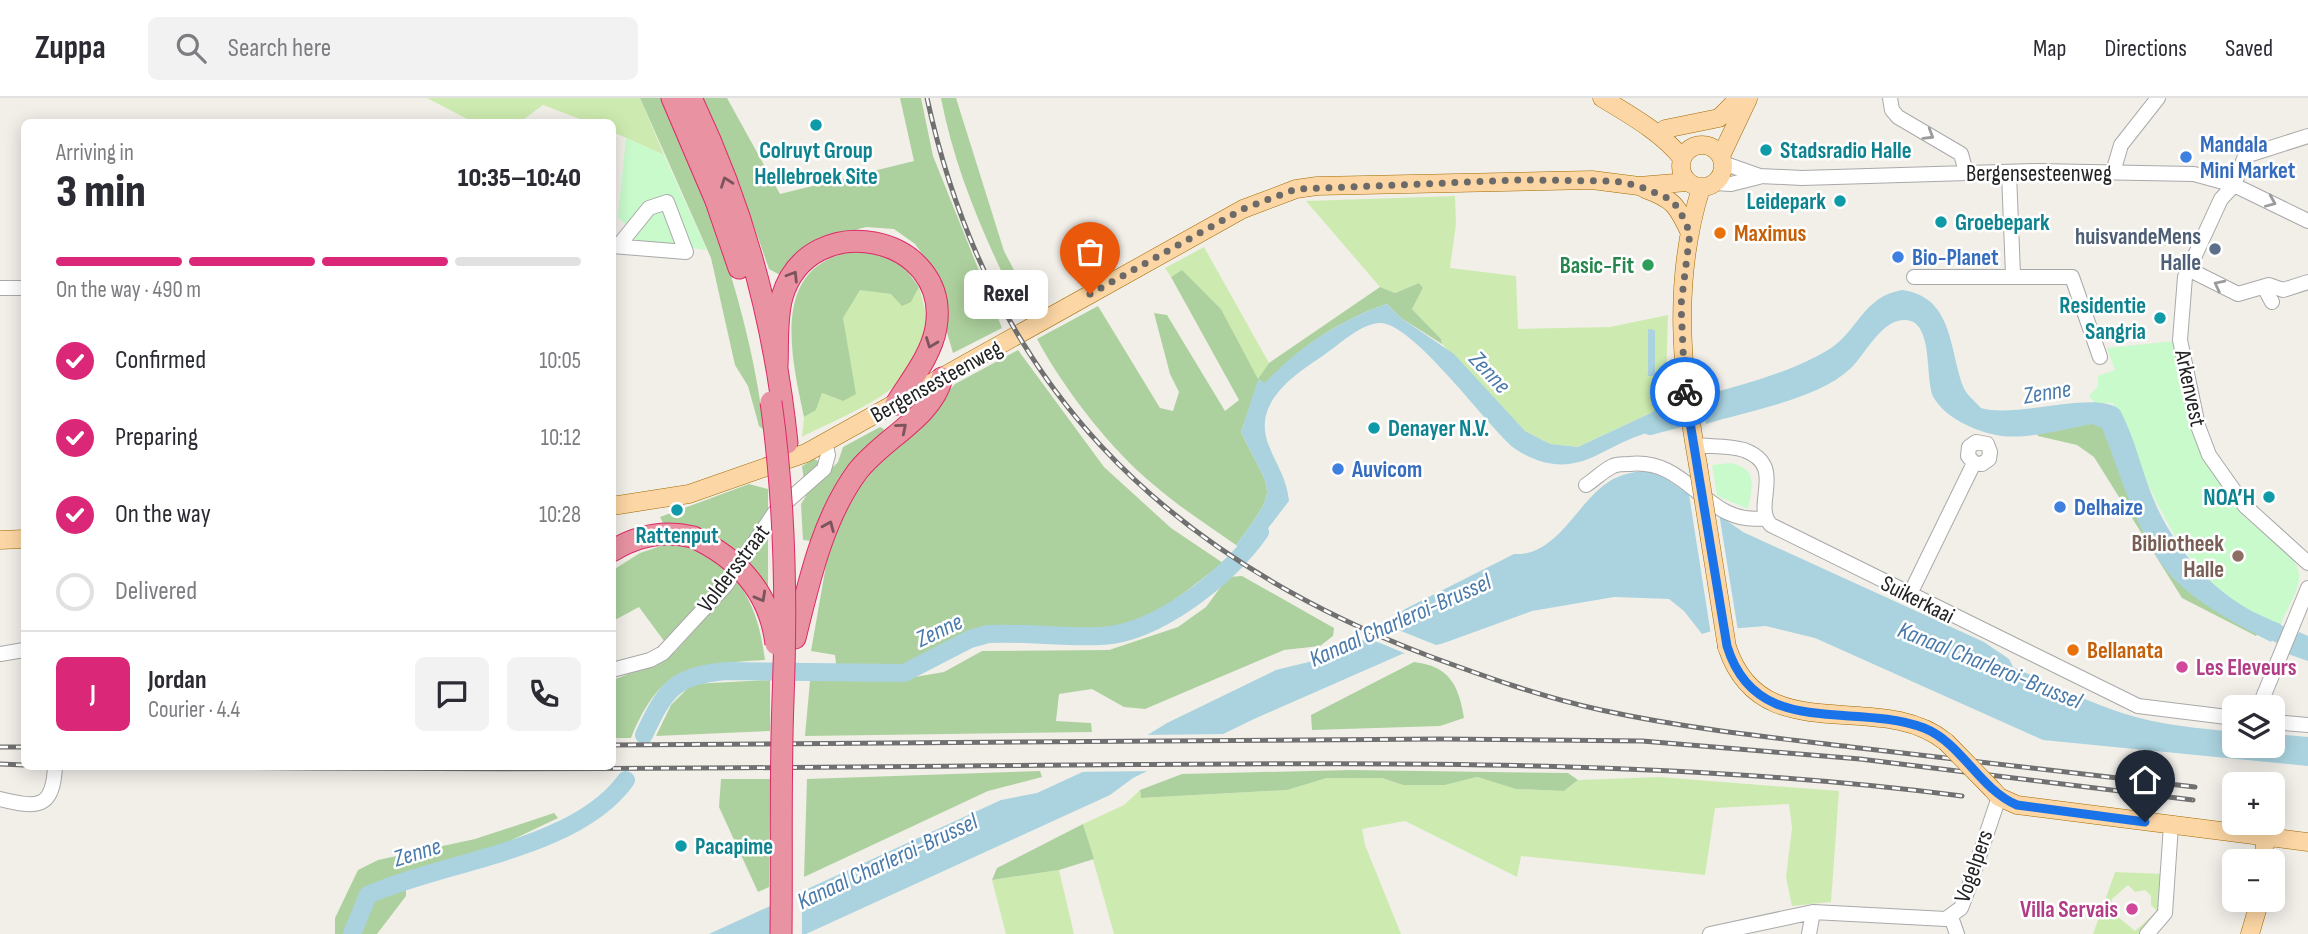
<!DOCTYPE html>
<meta charset="utf-8">
<style>
:root{--surface:#fff;--page:#f2f2f3;--text:#2b2b33;--muted:#7c7c81;--line:#e1e1e2;--accent:#db2777}
body{margin:0;font-family:"Sofia Sans Condensed",sans-serif;background:var(--page);color:var(--text);height:100vh;display:flex;flex-direction:column;font-size:26px;white-space:nowrap}
*{box-sizing:border-box;margin:0}
p{font-size:23px;color:var(--muted)}
.icon{flex:none;width:38px;height:38px;fill:none;stroke:currentColor;stroke-width:2;stroke-linecap:round;stroke-linejoin:round}
.map{position:relative;flex:1;overflow:hidden}
.details{position:absolute;left:21px;top:21px;width:595px;height:651px;display:flex;flex-direction:column;background:var(--surface);border-radius:10px;box-shadow:0 4px 18px #0003}
.details>*{flex:none}
.controls{position:absolute;left:2222px;top:597px;display:grid;gap:14px}
.controls a{display:grid;place-items:center;width:63px;height:63px;border-radius:10px;background:var(--surface);box-shadow:0 4px 18px #0003;font-size:35px}
.pin{position:absolute;display:grid;place-items:center;width:60px;height:60px;color:#fff;margin:-72px -30px;border-radius:50% 50% 50% 0;rotate:-45deg;box-shadow:0 0 7px #0007}
.pin .icon{rotate:45deg}
.courier{position:absolute;display:grid;place-items:center;width:70px;height:70px;margin:-35px;border:5px solid #1a73e8;border-radius:50%;background:#fff;color:#222;box-shadow:0 2px 9px #0007}
.bubble{position:absolute;height:49px;border-radius:10px;background:var(--surface);box-shadow:0 4px 18px #0003;font-size:23px;font-weight:800;line-height:49px;text-align:center}
.headline em{font-style:normal;font-weight:800}
.headline div{display:flex;flex-direction:column-reverse}
.headline{display:flex;align-items:center;justify-content:space-between;height:119px;padding:0 35px}
h1{font-size:46px;font-weight:800;line-height:52px}
.bar{display:grid;grid-template-columns:repeat(4,1fr);gap:10px 7px;align-content:center;height:84px;padding:0 35px}
.bar i{height:9px;border-radius:5px;background:var(--line)}
.bar .selected{background:var(--accent)}
.bar p{grid-column:span 4}
.line{display:flex;align-items:center;gap:18px;padding:0 35px;border-top:2px solid var(--line)}
.line div{flex:1}
.round{display:grid;place-items:center;flex:none;width:74px;height:74px;border-radius:10px;background:var(--page)}
ol{padding:0 35px;list-style:none}
li{display:flex;align-items:center;gap:21px;height:77px}
li p{margin-inline-start:auto}
li .icon{padding:7px;border-radius:50%;background:var(--accent);color:#fff;stroke-width:4}
li:last-child{color:var(--muted)}
li i{width:38px;height:38px;border:4px solid var(--line);border-radius:50%}
header{display:flex;align-items:center;gap:42px;box-sizing:border-box;height:98px;padding:0 35px;background:var(--surface);border-bottom:2px solid var(--line)}
header strong{font-size:33px}
nav{display:flex;gap:38px;margin-inline-start:auto;font-size:24px}
.search{width:490px;height:63px;background:var(--page);display:flex;align-items:center;gap:18px;box-sizing:border-box;padding:0 24px;border-radius:10px;color:var(--muted);font-size:26px}
.map>svg:first-child{display:block}
.grass{fill:#cdebb0}
.forest{fill:#add19e}
.park{fill:#c8facc}
.water{fill:#aad3df}
.pier{fill:#f2efe9}
.lines{fill:none;stroke-linecap:round;stroke-linejoin:round}
.river{stroke:#aad3df;stroke-width:18}
.minor-casing{stroke:#a9a9a9;stroke-width:16}
.major-casing{stroke:#a06b00;stroke-width:19}
.highway-casing{stroke:#dc2a67;stroke-width:23}
.minor{stroke:#fff;stroke-width:14}
.major{stroke:#fcd6a4;stroke-width:18}
.highway{stroke:#e892a2;stroke-width:21}
.rail-casing{stroke:#707070;stroke-width:5}
.rail{stroke:#fff;stroke-width:2.5;stroke-dasharray:8;stroke-linecap:butt}
.major-bridge-casing{stroke:#a06b00;stroke-width:19;stroke-linecap:butt}
.highway-bridge-casing{stroke:#dc2a67;stroke-width:23;stroke-linecap:butt}
.major-bridge{stroke:#fcd6a4;stroke-width:18}
.highway-bridge{stroke:#e892a2;stroke-width:21}
.oneway{stroke:#9c9c9c}
.oneway2{stroke:#7b545c}
.done{stroke:#6b6a68;stroke-width:7;stroke-dasharray:0 12.6}
.route{stroke:#1a73e8;stroke-width:9}
.culture-dot{fill:#0f9aa8;stroke:#fff;stroke-width:2.5}
.shop-dot{fill:#3f7fe0;stroke:#fff;stroke-width:2.5}
.food-dot{fill:#e8710a;stroke:#fff;stroke-width:2.5}
.service-dot{fill:#5c6f8a;stroke:#fff;stroke-width:2.5}
.leisure-dot{fill:#2e9e5b;stroke:#fff;stroke-width:2.5}
.education-dot{fill:#8d6e63;stroke:#fff;stroke-width:2.5}
.hotel-dot{fill:#d1479c;stroke:#fff;stroke-width:2.5}
.labels{text-anchor:middle;stroke-width:5;stroke-linejoin:round;paint-order:stroke}
.shop-label{font-size:23px;font-weight:bold;fill:#366cbe;stroke:#fff;text-anchor:start}
.culture-label{font-size:23px;font-weight:bold;fill:#0d838f;stroke:#fff;text-anchor:start}
.street-label{font-size:23px;fill:#222;stroke:#fff}
.food-label{font-size:23px;font-weight:bold;fill:#c56008;stroke:#fff;text-anchor:start}
.service-label{font-size:23px;font-weight:bold;fill:#4e5e75;stroke:#fff;text-anchor:end}
.leisure-label{font-size:23px;font-weight:bold;fill:#27864d;stroke:#fff;text-anchor:end}
.education-label{font-size:23px;font-weight:bold;fill:#785e54;stroke:#fff;text-anchor:end}
.hotel-label{font-size:23px;font-weight:bold;fill:#b23c85;stroke:#fff;text-anchor:start}
.water-label{font-size:24px;font-style:italic;fill:#4a7aab;stroke:#fff}
</style>
<header>
<strong>Zuppa</strong>
<div class="search"><svg class="icon" aria-label="search" viewBox="0 0 24 24"><circle cx="10" cy="10" r="6"/><path d="M15 15l6 6"/></svg>Search here</div>
<nav><a>Map</a><a>Directions</a><a>Saved</a></nav>
</header>
<div class="map">
<svg width="2308" height="836" viewBox="0 0 2308 836">
<rect width="100%" height="100%" fill="#f2efe9"/>
<path class="grass" d="M427,0H640L664,57L613,34L612,24H588L543,7L520,24H473Z
M1455,98L1456,126L1450,170L1516,178L1518,231L1610,229L1668,217L1666,281L1670,306L1578,349L1550,346L1525,333L1442,246L1441,241L1412,211L1423,190L1419,185L1395,195L1380,189L1306,103Z
M1204,149L1269,265L1258,282L1221,211L1182,173L1171,179L1165,170Z
M919,189C923,203 927,217 927,231C925,291 845,316 802,339L804,319L816,312L822,295L843,303L846,250L843,219L860,191L891,196L911,204Z
M1477,679L1516,691L1564,693L1578,682L1659,679L1839,693L1831,804L1792,808L1786,779L1792,730L1789,706L1715,710L1705,777L1521,758L1517,779L1405,723L1362,731L1365,747L1401,836H1114L1083,726L1124,707L1140,692L1141,700L1287,692L1327,680H1382L1403,687H1445Z
M1059,772L1074,836H1006L992,782Z
M2115,774L2163,776L2159,815L2151,807V798L2145,792L2135,794L2128,787L2112,801L2111,813L2135,833L2154,816L2157,818L2141,836H2093Z"/>
<path class="forest" d="M640,0H663C709,98 752,224 764,332L759,328L748,288L735,267L711,160Z
M702,0H727L780,96L914,63L900,0H921L933,58L1002,230L953,255L945,228L944,197L937,176L915,146L894,131L866,129L829,139L780,177L769,171L741,91Z
M941,0H956L1004,153L1027,197L1016,204C984,138 955,73 941,0Z
M867,152L902,166L919,189L911,204L902,208L891,196L860,192L843,220L856,296L843,303L822,295L816,312L804,319C789,250 769,158 867,152Z
M1182,172L1221,211L1258,281L1269,265L1380,189L1395,195L1419,185L1423,190L1412,211L1441,241L1442,246L1401,220L1387,206C1341,221 1298,250 1265,286L1259,282L1241,334C1272,399 1281,386 1236,447C1208,427 1179,409 1154,387C1110,351 1064,291 1037,241L1098,208L1160,310L1173,313L1179,294L1170,276L1154,215L1167,217L1225,313L1239,302L1171,179Z
M1018,252L1104,369L1171,430L1223,465L1147,523L1112,532L998,533L969,539L904,571L836,566L835,557L811,553L829,450L853,397L889,352L928,316L955,286Z
M2095,319L2109,327L2147,432L2260,533L2256,538L2182,500L2094,359L2077,347L2038,338L2037,334Z
M880,329L884,331L881,339L812,443L803,442L801,406L806,398L802,368L814,361L832,370L838,364L843,349Z
M749,386L768,391V495L664,427L660,419Z
M673,444L690,448L731,475L667,547L639,509L613,523V472L640,455Z
M1242,478L1334,530L1333,538L1320,548L1284,552L1145,611L1124,609L1092,591L1059,596L1056,623L1091,625L1092,634L805,638L810,583L915,579L944,574L982,553L1109,552L1178,529L1206,509L1228,479Z
M738,484C755,509 761,532 765,562C692,567 662,565 631,640H613V582L654,566L675,554Z
M1414,564C1449,568 1459,587 1464,620L1440,628L1312,632L1311,617Z
M770,582V633L656,638L671,607L692,586Z
M1350,672L1568,675L1578,682L1564,693L1516,691L1477,679L1445,687H1403L1382,680H1327L1287,692L1141,700L1140,692L1182,676Z
M1040,673L1042,679L988,693L804,779L807,681Z
M721,681H770L769,789L758,794L719,709Z
M554,715L558,720L476,759L406,784V798L377,836H335V820L358,772L378,762L475,741Z
M1083,726L1094,761L1059,772L992,782L997,770Z"/>
<path class="park" d="M626,40L664,57L707,152L618,140L627,128L618,119Z
M2175,243C2179,307 2200,365 2241,415C2257,434 2295,449 2299,476C2301,490 2286,512 2281,526C2180,492 2152,392 2113,305H2095L2089,298L2098,288V278L2115,272L2107,250Z
M1730,365C1759,370 1752,390 1748,411L1717,398L1712,367Z"/>
<path class="water" d="M1902,192C1953,199 1949,250 1963,288C1966,297 1975,303 1981,310C2016,321 2097,291 2120,312C2136,342 2142,376 2156,407C2179,459 2226,508 2281,526L2271,544C2238,527 2200,507 2173,480C2139,444 2121,376 2102,330L2092,326C2066,331 2028,341 2002,338C1979,335 1946,321 1934,300C1924,282 1935,221 1904,222C1881,222 1865,257 1850,271C1816,302 1750,312 1706,326L1701,298C1745,286 1789,275 1828,252C1858,234 1862,199 1902,192Z
M1387,206L1401,220L1454,256L1525,333L1550,346L1578,349L1670,306L1674,328C1658,332 1643,335 1628,342C1598,355 1578,373 1543,364C1533,361 1522,356 1514,350C1488,329 1411,222 1379,225C1359,227 1340,246 1324,257C1294,277 1251,305 1269,348C1277,368 1287,381 1289,403L1249,455L1236,447C1281,386 1272,399 1241,334L1258,282L1265,285C1298,250 1341,221 1387,206Z
M1648,231L1655,232V278H1648Z
M1654,372L1743,434L1984,544L2009,561L2013,569C2049,585 2085,603 2122,615C2158,627 2198,630 2235,634V648H2273V636L2308,639V668L2043,642L1815,540L1766,528L1715,532L1702,536L1684,513L1669,501L1614,499L1532,513L1444,545L1402,556L1254,621L1133,680L1110,697L806,836H709L1001,702L1037,695L1102,665L1167,625L1276,572L1329,559L1363,542L1405,511L1514,456C1556,459 1577,405 1607,385C1621,375 1637,373 1654,372Z
M2299,534L2308,538V563L2288,556Z"/>
<path class="pier" d="M1688,390L1719,415L1738,533L1711,537Z
M1381,525L1441,549L1409,557L1363,538Z
M1231,636L1154,673L1074,674L1138,637Z
M802,790V836H773V803Z"/>
<g class="lines">
<path class="river" d="M1650,328L1725,308
M2254,524L2308,550
M644,637C665,592 674,578 726,573L904,575L970,541L988,536C1026,534 1064,540 1101,538C1156,536 1230,478 1260,434
M352,836L368,797C444,763 576,752 626,682"/>
<g class="minor-casing">
<path id="minor" d="M1890,0L1892,12L1898,19L1961,56L1966,74
M2308,38L2245,58L2234,87L2221,101L2185,179L2180,242L2198,328L2209,357L2245,408L2308,465
M1723,65L1760,78L1802,80L2037,73L2194,76L2234,87L2308,123
M2113,74L2121,47L2158,0
M2009,75L2013,177
M1715,85L1731,86L1759,79
M612,148L686,154L667,104L649,110L619,147
M2188,171L2238,196L2269,187L2283,192L2308,184
M1914,179H2072L2100,259
M2264,189L2272,204
M0,190H24
M1694,347C1710,349 1729,347 1744,352C1788,368 1751,407 1771,427L2138,608L2235,620
M1586,387C1594,382 1604,372 1613,368C1617,366 1624,366 1629,366C1690,359 1705,429 1765,420
M1910,496L1974,365L1982,366L1989,361L1990,354L1987,346L1976,344L1969,349L1968,358L1974,365
M0,556L24,552
M612,572L650,562L663,555L726,487L775,414L824,371L828,357L825,344
M2259,609L2308,490
M2273,624L2308,627
M0,701C37,710 53,712 55,668
M1951,819L1957,836
M1710,836L1813,814L1946,821L1961,810L1966,797L1999,699
M1809,836L1813,814
M2147,836L2165,815L2171,727"/>
</g>
<g class="major-casing">
<path id="major" d="M1602,0C1630,17 1661,34 1682,60
M1665,31L1719,20L1739,0
M1681 68a21 21 0 1 1 42 0a21 21 0 1 1-42 0Z
M1721,58L1748,1
M1645,91C1673,101 1677,107 1690,135
M1698,367C1681,273 1672,183 1701,90
M612,408L689,396L806,355L1243,111L1296,91L1317,88L1592,82L1639,88L1687,84
M0,442L24,441
M1727,549C1762,655 1879,589 1946,644
M1992,691L1999,699L2017,707L2308,744
M2264,763L2265,739
M2250,836L2260,802"/>
</g>
<g class="highway-casing">
<path id="highway" d="M672,0L716,103L739,170
M691,0C743,108 775,227 787,345
M777,268C778,246 776,220 782,199C809,107 952,137 936,230C931,258 910,283 896,306
M612,453C638,437 664,432 693,439
M795,540C809,484 822,422 857,374C882,341 932,320 942,280"/>
</g>
<use href="#minor" class="minor"/>
<use href="#major" class="major"/>
<use href="#highway" class="highway"/>
<g class="rail-casing">
<path id="rail" d="M927,0C989,285 1161,456 1429,558C1486,579 1542,599 1601,612C1683,630 1767,639 1851,649C1965,662 2080,676 2195,689
M612,647L1440,641L1642,643L1860,661L2193,702
M0,649H24
M0,666L24,667
M133,668C446,673 758,670 1071,667C1369,665 1666,660 1962,698"/>
</g>
<use href="#rail" class="rail"/>
<g class="major-bridge-casing">
<path id="major-bridge" d="M1698,367L1727,549
M1946,644L1992,691"/>
</g>
<g class="highway-bridge-casing">
<path id="highway-bridge" d="M771,304C785,403 787,503 783,602C780,680 782,758 781,836
M693,439C738,460 770,495 776,546"/>
</g>
<use href="#major-bridge" class="major-bridge"/>
<use href="#highway-bridge" class="highway-bridge"/>
</g>
<defs><path id="oneway-chevron" d="M-2-3.5L2.5 0L-2 3.5" fill="none" stroke-width="1.6" stroke-linecap="round" stroke-linejoin="round" transform="scale(1.75)"/></defs>
<g class="oneway">
<use href="#oneway-chevron" transform="translate(1929 37) rotate(31)"/>
<use href="#oneway-chevron" transform="translate(2271 104) rotate(23)"/>
<use href="#oneway-chevron" transform="translate(2219 187) rotate(-153)"/>
</g>
<g class="oneway2">
<use href="#oneway-chevron" transform="translate(726 84) rotate(-110)"/>
<use href="#oneway-chevron" transform="translate(793 178) rotate(-58)"/>
<use href="#oneway-chevron" transform="translate(931 245) rotate(111)"/>
<use href="#oneway-chevron" transform="translate(902 330) rotate(-40)"/>
<use href="#oneway-chevron" transform="translate(829 428) rotate(-67)"/>
<use href="#oneway-chevron" transform="translate(761 499) rotate(61)"/>
</g>
<g class="lines">
<path class="done" d="M1090,196L1243,111L1296,91L1520,82L1615,83L1639,88L1670,101L1679,111L1690,135L1681,207L1685,294"/>
<path class="route" d="M1685,294L1727,548C1756,643 1854,603 1924,630C1962,645 1979,691 2017,707L2145,724"/>
</g>
<g class="culture-dot">
<circle cx="816" cy="27" r="7"/>
<circle cx="1766" cy="52" r="7"/>
<circle cx="1840" cy="103" r="7"/>
<circle cx="1941" cy="124" r="7"/>
<circle cx="2160" cy="220" r="7"/>
<circle cx="1374" cy="330" r="7"/>
<circle cx="2269" cy="399" r="7"/>
<circle cx="677" cy="412" r="7"/>
<circle cx="681" cy="748" r="7"/>
</g>
<g class="shop-dot">
<circle cx="2186" cy="59" r="7"/>
<circle cx="1898" cy="159" r="7"/>
<circle cx="1338" cy="371" r="7"/>
<circle cx="2060" cy="409" r="7"/>
</g>
<g class="food-dot">
<circle cx="1720" cy="135" r="7"/>
<circle cx="2073" cy="552" r="7"/>
</g>
<circle class="service-dot" cx="2215" cy="151" r="7"/>
<circle class="leisure-dot" cx="1648" cy="167" r="7"/>
<circle class="education-dot" cx="2238" cy="458" r="7"/>
<g class="hotel-dot">
<circle cx="2182" cy="569" r="7"/>
<circle cx="2132" cy="811" r="7"/>
</g>
<g class="labels">
<g class="shop-label">
<text x="2200" y="54">Mandala<tspan x="2200" dy="26">Mini Market</tspan></text>
<text x="1912" y="167">Bio-Planet</text>
<text x="1352" y="379">Auvicom</text>
<text x="2074" y="417">Delhaize</text>
</g>
<g class="culture-label">
<text x="816" y="60" text-anchor="middle">Colruyt Group<tspan x="816" dy="26">Hellebroek Site</tspan></text>
<text x="1780" y="60">Stadsradio Halle</text>
<text x="1826" y="111" text-anchor="end">Leidepark</text>
<text x="1955" y="132">Groebepark</text>
<text x="2146" y="215" text-anchor="end">Residentie<tspan x="2146" dy="26">Sangria</tspan></text>
<text x="1388" y="338">Denayer N.V.</text>
<text x="2255" y="407" text-anchor="end">NOA’H</text>
<text x="677" y="445" text-anchor="middle">Rattenput</text>
<text x="695" y="756">Pacapime</text>
</g>
<g class="street-label">
<text x="2039" y="83">Bergensesteenweg</text>
<text transform="translate(936 283) rotate(-29)" y="8">Bergensesteenweg</text>
<text transform="translate(2191 290) rotate(78)" y="8">Arkenvest</text>
<text transform="translate(733 470) rotate(-53)" y="8">Voldersstraat</text>
<text transform="translate(1918 501) rotate(27)" y="8">Suikerkaai</text>
<text transform="translate(1973 768) rotate(-71)" y="8">Vogelpers</text>
</g>
<g class="food-label">
<text x="1734" y="143">Maximus</text>
<text x="2087" y="560">Bellanata</text>
</g>
<g class="service-label">
<text x="2201" y="146">huisvandeMens<tspan x="2201" dy="26">Halle</tspan></text>
</g>
<g class="leisure-label">
<text x="1634" y="175">Basic-Fit</text>
</g>
<g class="education-label">
<text x="2224" y="453">Bibliotheek<tspan x="2224" dy="26">Halle</tspan></text>
</g>
<g class="hotel-label">
<text x="2196" y="577">Les Eleveurs</text>
<text x="2118" y="819" text-anchor="end">Villa Servais</text>
</g>
<g class="water-label">
<text transform="translate(1490 274) rotate(47)" y="8">Zenne</text>
<text transform="translate(2047 294) rotate(-9)" y="8">Zenne</text>
<text transform="translate(1400 522) rotate(-24)" y="8">Kanaal Charleroi-Brussel</text>
<text transform="translate(939 532) rotate(-25)" y="8">Zenne</text>
<text transform="translate(1990 567) rotate(22)" y="8">Kanaal Charleroi-Brussel</text>
<text transform="translate(417 754) rotate(-17)" y="8">Zenne</text>
<text transform="translate(887 763) rotate(-25)" y="8">Kanaal Charleroi-Brussel</text>
</g>
</g>
</svg>
<div class="controls">
<a><svg class="icon" aria-label="layers" viewBox="0 0 24 24"><path d="M12 4l9 5-9 5-9-5zM3 14l9 5 9-5"/></svg></a>
<a>+</a>
<a>−</a>
</div>
<div class="pin" style="left:1090px;top:196px;background:#ea580c"><svg class="icon" aria-label="bag" viewBox="0 0 24 24"><path d="M5 8h14l-1 12H6zM9 8a3 3 0 0 1 6 0"/></svg></div>
<div class="pin" style="left:2145px;top:724px;background:#1f2937"><svg class="icon" aria-label="home" viewBox="0 0 24 24"><path d="M3 11l9-7 9 7M6 9v11h12V9"/></svg></div>
<div class="courier" style="left:1685px;top:294px"><svg class="icon" aria-label="bike" viewBox="0 0 24 24"><circle cx="6" cy="16" r="4"/><circle cx="18" cy="16" r="4"/><path d="M6 16l4-8h5l3 8M10 8l3 8H6M13 5h3"/></svg></div>
<div class="bubble" style="left:964px;top:172px;width:84px">Rexel</div>
<section class="details">
<div class="headline"><div><h1>3 min</h1><p>Arriving in</p></div><em>10:35–10:40</em></div>
<div class="bar"><i class="selected"></i><i class="selected"></i><i class="selected"></i><i></i><p>On the way · 490 m</p></div>
<ol>
<li><svg class="icon" aria-label="check" viewBox="0 0 24 24"><path d="M5 12l5 5 9-10"/></svg>Confirmed<p>10:05</p></li>
<li><svg class="icon" aria-label="check" viewBox="0 0 24 24"><path d="M5 12l5 5 9-10"/></svg>Preparing<p>10:12</p></li>
<li><svg class="icon" aria-label="check" viewBox="0 0 24 24"><path d="M5 12l5 5 9-10"/></svg>On the way<p>10:28</p></li>
<li><i></i>Delivered</li>
</ol>
<div class="line" style="height:126px"><b class="round" style="background:var(--accent);color:#fff">J</b><div><b>Jordan</b><p>Courier · 4.4</p></div><a class="round"><svg class="icon" aria-label="chat" viewBox="0 0 24 24"><path d="M4 5h16v11H9l-5 4z"/></svg></a><a class="round"><svg class="icon" aria-label="phone" viewBox="0 0 24 24"><path d="M5 4h4l2 5-3 2q2 4 5 5l2-3 5 2v4C11 20 4 13 5 4z"/></svg></a></div>
</section>
</div>
